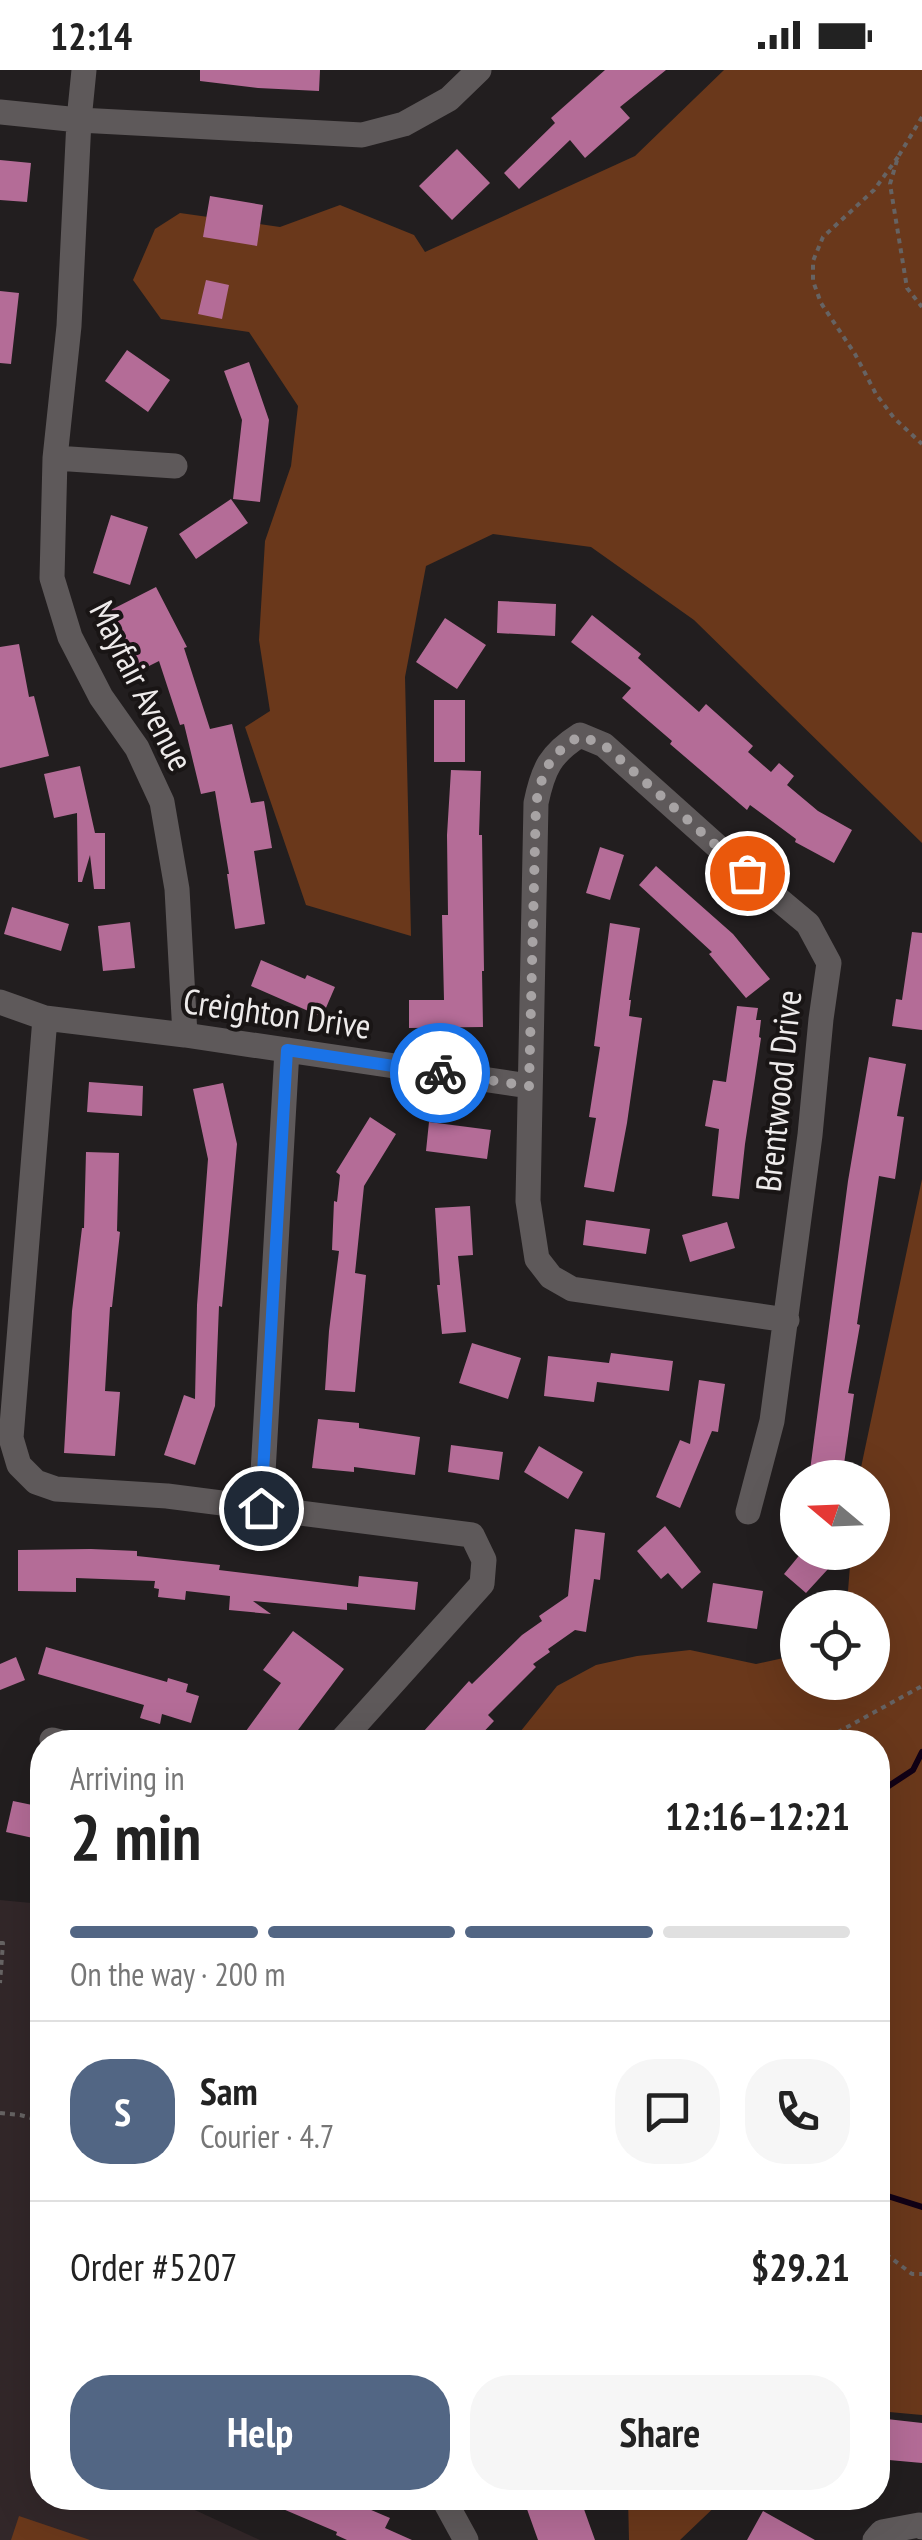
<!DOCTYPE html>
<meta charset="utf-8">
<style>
:root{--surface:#fff;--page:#f6f6f6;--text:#222;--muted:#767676;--line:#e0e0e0;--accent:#526684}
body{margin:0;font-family:"PT Sans Narrow",sans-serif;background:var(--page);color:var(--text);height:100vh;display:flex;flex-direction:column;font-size:38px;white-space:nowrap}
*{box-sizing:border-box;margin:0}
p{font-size:32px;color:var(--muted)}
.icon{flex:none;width:55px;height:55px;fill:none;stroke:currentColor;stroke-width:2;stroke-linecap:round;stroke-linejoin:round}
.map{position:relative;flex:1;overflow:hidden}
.side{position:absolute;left:30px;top:1660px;width:860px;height:780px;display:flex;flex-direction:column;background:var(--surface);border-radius:40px;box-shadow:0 10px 40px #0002}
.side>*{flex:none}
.needle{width:65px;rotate:289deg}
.controls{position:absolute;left:780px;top:1390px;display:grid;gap:20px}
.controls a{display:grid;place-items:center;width:110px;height:110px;border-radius:50%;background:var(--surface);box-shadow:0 10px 40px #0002;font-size:50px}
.pin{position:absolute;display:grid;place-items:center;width:85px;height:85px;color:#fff;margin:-42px;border:5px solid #fff;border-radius:50%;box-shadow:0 2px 10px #0007}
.courier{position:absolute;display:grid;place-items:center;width:100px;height:100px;margin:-50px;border:8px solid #1a73e8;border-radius:50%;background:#fff;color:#222;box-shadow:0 2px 12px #0007}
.headline em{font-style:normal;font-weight:700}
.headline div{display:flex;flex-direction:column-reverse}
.headline{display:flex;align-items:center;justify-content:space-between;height:170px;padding:0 40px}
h1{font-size:65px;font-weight:700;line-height:75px}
.bar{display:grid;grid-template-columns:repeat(4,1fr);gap:15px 10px;align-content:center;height:120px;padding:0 40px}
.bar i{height:12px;border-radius:8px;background:var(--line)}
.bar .active{background:var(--accent)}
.bar p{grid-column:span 4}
.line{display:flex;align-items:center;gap:25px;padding:0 40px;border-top:2px solid var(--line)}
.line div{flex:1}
.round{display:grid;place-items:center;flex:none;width:105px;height:105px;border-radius:40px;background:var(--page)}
.button{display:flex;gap:20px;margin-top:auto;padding:20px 40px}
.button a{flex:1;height:115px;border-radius:40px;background:var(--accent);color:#fff;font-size:40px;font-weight:700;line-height:115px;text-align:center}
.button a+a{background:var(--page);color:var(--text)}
.status{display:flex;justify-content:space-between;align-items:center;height:70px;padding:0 50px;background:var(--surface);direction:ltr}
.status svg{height:28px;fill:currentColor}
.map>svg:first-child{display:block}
.built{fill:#322729}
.green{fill:#6a381b}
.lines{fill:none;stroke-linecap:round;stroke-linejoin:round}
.stream{stroke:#110015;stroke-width:6}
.building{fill:#b46c97}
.path{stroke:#666363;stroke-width:4;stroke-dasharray:5 5;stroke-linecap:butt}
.street{stroke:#5e595a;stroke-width:25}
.done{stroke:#a7a3a4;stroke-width:10;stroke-dasharray:0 18}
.route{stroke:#1a73e8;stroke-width:12}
.labels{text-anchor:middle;stroke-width:8;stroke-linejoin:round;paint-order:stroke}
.street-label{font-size:35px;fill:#eeebeb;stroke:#191515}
</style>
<div class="status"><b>12:14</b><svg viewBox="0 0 49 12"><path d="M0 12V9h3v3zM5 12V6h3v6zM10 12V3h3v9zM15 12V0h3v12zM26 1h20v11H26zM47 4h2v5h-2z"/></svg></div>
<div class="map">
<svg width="922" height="2470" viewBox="0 0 922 2470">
<rect width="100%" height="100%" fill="#221e1f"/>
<path class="built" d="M0,1830L42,1834V2428H169L260,2470H0Z"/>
<path class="green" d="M724,0H922V773L694,550L591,477L493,464L426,496L405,607L411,866L306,835L245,657L270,641L259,570L265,471L291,396L298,336L249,262L161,249L133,210L155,159L180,143L280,157L340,135L414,165L425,182L635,86Z
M922,1109V2345L878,2341V1672H512L557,1616L596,1595L637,1586L690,1580L756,1594L797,1585L798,1612H872V1538L843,1537L848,1521L851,1483L872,1482V1408L859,1407Z
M628,2428H724L680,2470H629Z
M19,2446L90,2470H11Z"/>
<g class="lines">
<path class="stream" d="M878,1723L913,1700L922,1682
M878,2123L922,2137"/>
</g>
<path class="building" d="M200,0H320L319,21L258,18L200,11Z
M605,0H666L620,37L630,48L585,88L570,70L519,119L504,103L555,53L551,48Z
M457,79L490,113L452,150L419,116Z
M0,90L31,93L27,132L0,130Z
M210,126L263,135L257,176L203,167Z
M206,210L229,215L222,249L198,244Z
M0,221L19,223L11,294L0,293Z
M127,280L170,310L148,342L105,311Z
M249,292L269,350L260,432L233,429L242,350L224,301Z
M231,429L248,453L196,489L179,464Z
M111,445L148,457L130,515L93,503Z
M156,517L187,577L184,578L210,659L232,654L251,733L264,731L272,778L254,781L265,854L235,859L227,804H229L215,721L201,724L184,654L180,655L159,591L137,602L107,542Z
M498,531L556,534L555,566L497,563Z
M592,545L641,584L638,588L699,642L706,634L753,676L748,682L771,702L779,693L794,706L787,715L818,741L852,760L834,793L795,772L796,769L750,735L747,740L670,674L672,671L622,628L631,618L571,572Z
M445,548L486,575L457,619L416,592Z
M19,574L29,627L34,626L49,686L0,698V577Z
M434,630H465V692H434Z
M80,696L95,763H105V819H94L90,785L82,812H78L77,743L54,748L44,704Z
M451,700L481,701L479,765H482L484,901H482L483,957L409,958V930H444L442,845H448L447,765Z
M600,777L624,785L610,830L586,823Z
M656,796L733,864L770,909L746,928L709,884L712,882L639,815Z
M12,837L69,854L61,881L4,864Z
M130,852L135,898L103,901L98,856Z
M610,853L640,858L629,930H631L629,946L642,948L627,1053L614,1122L584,1117L596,1048L589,1047L600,977L594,976Z
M912,862L922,863V960L892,956L896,929L902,930Z
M261,890L305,909L307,905L335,917L322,947L251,916Z
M737,936L758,938L756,950H761L759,967L761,968L745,1074L739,1129L712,1126L719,1059L705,1056L713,1010L726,1012Z
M869,987L906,994L897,1046L904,1047L895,1109L879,1106L857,1254L860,1255L848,1323L854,1324L842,1408H809L848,1111Z
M89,1012L143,1016L142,1046L87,1042Z
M223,1013L237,1074L222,1237L219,1236L215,1336L195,1395L164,1385L184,1325L195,1329L197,1235L208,1089L193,1019Z
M370,1047L396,1064L364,1116L355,1203L366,1205L355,1322L325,1320L329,1261L339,1181L332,1180L334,1131L337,1132L340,1105L336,1102Z
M429,1052L491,1060L487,1089L426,1081Z
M86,1082L119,1083L117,1161L120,1162L112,1237H110L105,1321L120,1322L115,1386L64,1383L72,1241L82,1158H84Z
M470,1136L473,1185L458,1186L466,1262L442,1264L437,1215H440L435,1138Z
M586,1150L650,1159L646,1184L583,1175Z
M727,1152L735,1178L690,1192L682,1165Z
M472,1273L521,1288L508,1329L459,1313Z
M611,1283L673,1291L669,1321L597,1312L594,1332L544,1326L548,1286L609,1293Z
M699,1310L725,1314L718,1362L712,1361L680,1438L656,1427L680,1370L690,1374Z
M318,1349L359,1353V1358L420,1367L415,1405L354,1397V1402L312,1398Z
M451,1375L503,1382L499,1410L448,1402Z
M539,1376L583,1402L568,1429L524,1402Z
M665,1456L701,1502L682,1519L668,1503L661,1509L637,1481Z
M575,1459L605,1463L600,1510L594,1509L586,1562L575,1560L548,1579L550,1582L533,1594L536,1597L488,1645L494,1651L474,1672H414L469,1611L472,1614L522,1565L542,1551L539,1546L568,1526Z
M91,1479L137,1481V1486L220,1495L219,1500L358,1517L359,1506L418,1512L415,1540L347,1533V1540L253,1531L271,1544L229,1540L230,1526L186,1521L185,1530L158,1527L159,1519L154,1518L155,1511L76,1508V1522L18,1521V1480Z
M802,1482H834L828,1499L806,1523L784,1504Z
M713,1513L763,1521L757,1559L707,1552Z
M293,1561L344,1599L289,1672H238L281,1613L263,1600Z
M46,1577L167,1612L168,1608L188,1614L186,1622L199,1626L191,1653L162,1644L160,1654L140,1648L144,1635L38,1604Z
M16,1587L25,1610L0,1620V1594Z
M13,1731L42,1737V1770L6,1762Z
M878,2348L922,2353V2393L878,2389Z
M257,2428H343L390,2448L385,2458L412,2470H347L336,2465L337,2462Z
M523,2428H580L595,2470H538Z
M763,2441L815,2470H747Z"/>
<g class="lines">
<path class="path" d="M922,47L898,87L890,114L907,218L922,237
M898,87L874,120L823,167L813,191V211L821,233L855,284L876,324L894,348L922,374
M820,1672L922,1616
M0,1873H3L0,1913
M0,2043L20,2045L42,2051
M878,2178L912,2204H922"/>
<path class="street" d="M84,0L79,50L69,256L55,388L52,508L70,567L101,627L137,678L162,732L177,819L185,965
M0,42L79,50L362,65L404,54L449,29L479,0
M55,388L175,396
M0,932L45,948L185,965L529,1016
M45,948L11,1368L19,1395L36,1412L56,1419L167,1426L472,1465L484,1490L482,1514L340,1672
M261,1438L287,980
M748,1442L772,1351L810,1065L821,949L829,893L808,854L747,803L604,675L580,665C550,684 543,699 536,733L528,1131L537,1189L551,1207L572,1219L787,1250
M52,1670L60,1672
M443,2428L466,2470
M875,2470L882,2462L919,2455L922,2457"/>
</g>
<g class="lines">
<path class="done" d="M440,1003L529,1016L536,733C543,699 550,684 580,666L604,675L747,803"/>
<path class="route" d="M261,1438L287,980L440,1003"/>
</g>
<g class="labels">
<g class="street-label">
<text transform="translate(141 616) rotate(63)" y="12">Mayfair Avenue</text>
<text transform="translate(277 944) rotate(8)" y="12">Creighton Drive</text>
<text transform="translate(779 1021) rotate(-84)" y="12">Brentwood Drive</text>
</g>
</g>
</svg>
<div class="controls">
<a><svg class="needle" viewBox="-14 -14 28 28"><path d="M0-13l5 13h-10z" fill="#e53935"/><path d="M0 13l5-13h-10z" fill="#767676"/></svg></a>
<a><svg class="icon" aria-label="locate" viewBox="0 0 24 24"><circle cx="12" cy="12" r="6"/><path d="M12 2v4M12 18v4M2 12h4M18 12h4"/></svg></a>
</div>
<div class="pin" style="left:747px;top:803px;background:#ea580c"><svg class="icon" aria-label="bag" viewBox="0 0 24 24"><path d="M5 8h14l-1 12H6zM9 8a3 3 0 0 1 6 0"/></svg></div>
<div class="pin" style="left:261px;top:1438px;background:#1f2937"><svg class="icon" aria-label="home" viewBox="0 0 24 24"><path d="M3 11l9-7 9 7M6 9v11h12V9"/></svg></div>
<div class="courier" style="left:440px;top:1003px"><svg class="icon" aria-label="bike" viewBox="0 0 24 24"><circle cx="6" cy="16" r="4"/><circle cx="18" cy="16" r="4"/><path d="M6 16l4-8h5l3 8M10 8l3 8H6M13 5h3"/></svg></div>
<section class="side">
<div class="headline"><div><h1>2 min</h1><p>Arriving in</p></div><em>12:16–12:21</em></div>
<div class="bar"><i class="active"></i><i class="active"></i><i class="active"></i><i></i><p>On the way · 200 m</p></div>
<div class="line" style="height:180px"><b class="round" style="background:var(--accent);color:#fff">S</b><div><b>Sam</b><p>Courier · 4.7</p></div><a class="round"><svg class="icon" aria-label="chat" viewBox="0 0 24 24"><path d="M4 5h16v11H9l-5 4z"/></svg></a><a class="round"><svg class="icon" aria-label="phone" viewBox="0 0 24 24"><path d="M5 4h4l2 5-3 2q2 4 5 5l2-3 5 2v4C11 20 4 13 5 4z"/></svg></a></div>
<div class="line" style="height:130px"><div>Order #5207</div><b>$29.21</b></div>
<div class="button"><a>Help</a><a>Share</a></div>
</section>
</div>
